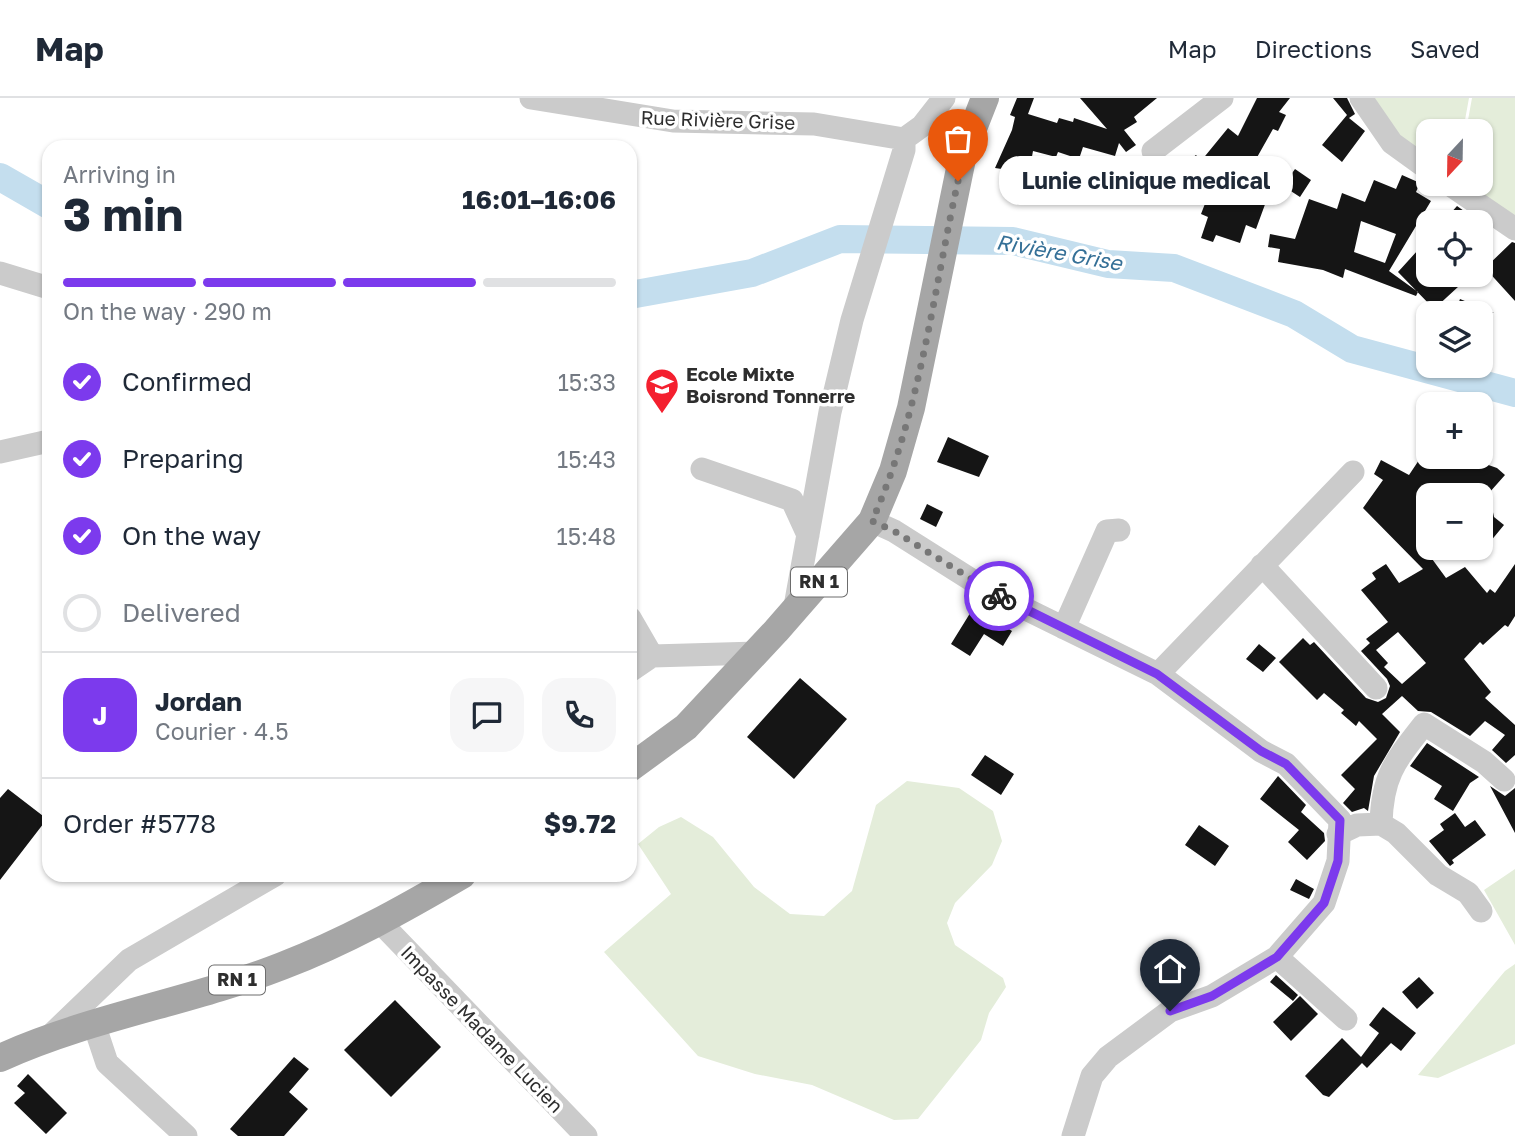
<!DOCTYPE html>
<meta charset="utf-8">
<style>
:root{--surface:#fff;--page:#f6f6f7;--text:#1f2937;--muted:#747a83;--line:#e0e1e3;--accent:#7c3aed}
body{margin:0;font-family:"Golos Text",sans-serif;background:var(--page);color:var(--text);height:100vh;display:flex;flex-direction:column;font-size:26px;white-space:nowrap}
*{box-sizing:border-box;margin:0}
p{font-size:23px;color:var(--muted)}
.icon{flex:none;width:38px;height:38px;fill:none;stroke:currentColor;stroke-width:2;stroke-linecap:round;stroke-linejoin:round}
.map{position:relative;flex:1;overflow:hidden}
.sheet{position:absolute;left:42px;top:42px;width:595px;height:742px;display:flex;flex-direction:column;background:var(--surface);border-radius:21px;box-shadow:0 2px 5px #0004}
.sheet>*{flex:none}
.needle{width:46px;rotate:202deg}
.controls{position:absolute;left:1416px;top:21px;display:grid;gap:14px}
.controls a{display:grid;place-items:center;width:77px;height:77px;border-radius:14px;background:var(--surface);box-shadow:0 2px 5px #0004;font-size:35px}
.pin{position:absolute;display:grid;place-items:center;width:60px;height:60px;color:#fff;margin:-72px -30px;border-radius:50% 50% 50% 0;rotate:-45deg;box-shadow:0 0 7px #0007}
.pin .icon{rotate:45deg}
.courier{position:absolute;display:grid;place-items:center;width:70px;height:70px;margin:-35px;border:5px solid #7c3aed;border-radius:50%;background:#fff;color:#222;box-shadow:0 2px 9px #0007}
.bubble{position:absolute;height:49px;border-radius:21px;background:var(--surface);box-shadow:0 2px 5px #0004;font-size:23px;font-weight:700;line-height:49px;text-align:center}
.headline em{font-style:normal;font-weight:700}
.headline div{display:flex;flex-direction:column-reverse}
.headline{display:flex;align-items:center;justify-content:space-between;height:119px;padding:0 21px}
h1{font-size:46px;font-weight:700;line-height:52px}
.bar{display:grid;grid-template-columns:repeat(4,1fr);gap:10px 7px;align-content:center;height:84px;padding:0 21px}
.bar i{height:9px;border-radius:5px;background:var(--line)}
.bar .current{background:var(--accent)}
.bar p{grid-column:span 4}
.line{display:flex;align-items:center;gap:18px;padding:0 21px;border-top:2px solid var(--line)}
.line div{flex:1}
.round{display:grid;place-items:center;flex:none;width:74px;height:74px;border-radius:21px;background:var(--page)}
ol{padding:0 21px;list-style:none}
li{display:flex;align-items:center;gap:21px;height:77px}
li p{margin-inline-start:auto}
li .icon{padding:7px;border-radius:50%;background:var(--accent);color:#fff;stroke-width:4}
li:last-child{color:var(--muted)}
li i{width:38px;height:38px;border:4px solid var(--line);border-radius:50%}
header{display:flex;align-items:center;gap:42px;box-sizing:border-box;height:98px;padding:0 35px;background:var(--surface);border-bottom:2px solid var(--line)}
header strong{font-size:33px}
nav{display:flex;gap:38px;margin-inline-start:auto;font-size:24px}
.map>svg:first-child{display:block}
.green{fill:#e4edda}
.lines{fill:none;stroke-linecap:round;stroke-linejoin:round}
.river{stroke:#c4deee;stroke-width:28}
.building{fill:#151515;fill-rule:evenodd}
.minor{stroke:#cbcbcb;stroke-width:23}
.major{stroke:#a6a6a6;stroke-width:28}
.done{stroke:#777;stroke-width:7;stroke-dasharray:0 12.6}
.route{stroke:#7c3aed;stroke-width:9}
.labels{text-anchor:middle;stroke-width:7;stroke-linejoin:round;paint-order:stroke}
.shield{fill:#fff;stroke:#6d6d6d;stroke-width:2}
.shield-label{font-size:18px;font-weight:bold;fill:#2e2e2e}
.street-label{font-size:19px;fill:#2e2e2e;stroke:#fff}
.poi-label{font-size:19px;font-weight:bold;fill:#2e2e2e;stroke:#fff;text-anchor:start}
.water-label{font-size:21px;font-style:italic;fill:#357097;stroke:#fff}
</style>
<header>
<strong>Map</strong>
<nav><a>Map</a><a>Directions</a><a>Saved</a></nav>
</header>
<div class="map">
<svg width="1515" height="1038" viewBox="0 0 1515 1038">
<rect width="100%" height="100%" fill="#fff"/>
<path class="green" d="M1367,0H1469L1463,33H1428V62L1410,49Z
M1472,0H1515V127L1460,86H1480V33H1466Z
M907,683L959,690L993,713L1002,743L992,767L955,805L947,825L955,847L1003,880L1006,889L989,915L981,942L918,1021L894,1022L812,987L755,976L698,958L604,854L671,796L638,746L659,729L681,719L713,739L754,789L790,816L824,818L852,793L876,707Z
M1515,771V847L1484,792Z
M1515,866V946L1438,980L1418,977L1505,873Z"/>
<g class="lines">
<path class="river" d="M0,79L49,107
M630,197L752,175L840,141L1013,143L1108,166L1174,170L1294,216L1352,251L1515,295"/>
</g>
<path class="building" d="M1017,0H1034L1028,16L1057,25L1059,20L1073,24L1074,20L1107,31L1080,0H1157L1134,19L1137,24L1124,32L1136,47L1126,54L1119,45L1115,58L1083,49L1079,61L1058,54L1056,59L1033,53L1029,75L995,70L1012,32L1015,19L1010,17Z
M1257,0H1290L1279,14L1286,17L1278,33L1273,31L1251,70L1254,71L1246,92L1267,101L1256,131L1246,127L1240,145L1216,137L1213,144L1201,140L1208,119L1201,116L1213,85L1187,101L1177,87L1190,79L1182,67L1196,57L1201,63L1228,30L1238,38Z
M1333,0H1347L1355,16L1349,20L1365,33L1342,64L1322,47L1347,17Z
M1295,71L1311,82L1300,99L1283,88Z
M1402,77L1420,85L1416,94L1431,103L1389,173L1418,194L1416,198L1345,171L1343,180L1323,172L1278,164L1280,151L1268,149L1270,136L1295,141L1309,101L1337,111L1342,95L1365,104L1374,82L1396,91ZM1361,123L1396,136L1385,165L1354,154Z
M1457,108L1471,118L1479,124H1443Z
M1428,141V177H1471L1434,211L1398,174Z
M1512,144L1515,145V203L1485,170Z
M1460,201L1494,215H1455Z
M948,339L989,358L979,379L937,364Z
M1423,356L1439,366L1443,359H1479L1477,363L1497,370L1505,377L1489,395L1494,419L1504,427L1480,456V397H1428L1427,454L1446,480L1465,469L1487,495L1490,491L1495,495L1515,466V518L1508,529L1505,527L1483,547L1480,544L1464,561L1491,594L1485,600L1515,627V657L1506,665L1492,652L1505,637L1485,623L1470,638L1431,614L1418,613L1402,598L1382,616L1400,634L1374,678L1368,713L1364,710L1352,714L1343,705L1355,691L1341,677L1377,641L1359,623L1356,628L1341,615L1344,612L1324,595L1317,602L1279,564L1303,540L1310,547L1314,544L1366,600L1378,604L1386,600L1390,588L1387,581L1361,553L1370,545L1366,541L1388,524L1361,492L1376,481L1372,475L1386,466L1399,485L1423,471L1363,410L1383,382L1374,376L1381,362L1409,377ZM1398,534L1426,565L1402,586L1384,569L1388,565L1376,552Z
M927,406L943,414L936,429L920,421Z
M977,504L989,512L986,517L1012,533L1003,548L984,536L970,558L951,546Z
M1259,546L1276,560L1263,574L1246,561Z
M800,580L847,621L794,681L747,639Z
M1427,645L1479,679L1470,685L1453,713L1434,701L1442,688L1410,668Z
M985,657L1014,676L1001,697L971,677Z
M1278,678L1306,707L1301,714L1324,735L1325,743L1307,762L1288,744L1299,732L1260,701Z
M1490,688L1505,698L1515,690V735Z
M8,691L47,721L0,782V700Z
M1455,715L1465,729L1475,722L1486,737L1452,762L1454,765L1450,768L1429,743L1444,732L1440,726Z
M1199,727L1229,748L1215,768L1185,747Z
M1296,781L1314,791L1309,801L1290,792Z
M1276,877L1298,897L1293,903L1270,884Z
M1419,879L1434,895L1417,911L1402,894Z
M1300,898L1318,916L1291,943L1273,924Z
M395,902L441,949L391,999L344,952Z
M1383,909L1416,935L1401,953L1391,945L1367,970L1362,965L1329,999L1323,997L1305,978L1342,940L1361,959L1379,935L1369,927Z
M294,959L309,971L289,994L308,1011L284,1038H238L230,1031Z
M28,976L67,1015L46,1036L14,1005L25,995L17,988Z"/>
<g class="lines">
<path class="minor" d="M531,0L673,23L814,26L904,41
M1361,0L1392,45L1428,71
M1153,53L1222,0
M1449,86L1515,131
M0,175L49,190
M0,354L49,343
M702,371L792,402L808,437
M872,423L894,433L989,493L1158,576L1261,653L1286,666L1340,722L1338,763L1324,805L1277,859L1212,898L1170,913L1108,959L1092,978L1073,1038
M1262,467L1376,590
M794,514L830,314L852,222L904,52V41L922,28L944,0
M630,520L652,558
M1064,530L1107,433L1119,432
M630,573L652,558L757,555
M1158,576L1353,374
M1381,726C1382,678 1395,663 1424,626L1484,664L1504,682
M1338,736L1357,727L1381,726L1396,735L1438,777L1468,795L1481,813
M379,823L586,1038
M1277,859L1346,921
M94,926L107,965L186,1038
M51,937L129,862L275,777"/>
<path class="major" d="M630,670L686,629L776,533L872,423L893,373L911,310L963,56L985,0
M0,960C90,919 190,904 282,868C345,844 404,811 462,777"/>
</g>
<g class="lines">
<path class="done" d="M958,83C933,196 920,316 872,423L894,433L999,498"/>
<path class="route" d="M999,498L1157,576L1261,653L1286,666L1340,722L1338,763L1324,805L1277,859L1212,898L1170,913"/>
</g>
<defs>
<g id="school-pin" transform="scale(1.75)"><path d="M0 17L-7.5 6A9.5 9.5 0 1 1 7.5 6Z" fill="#f4202f" stroke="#fff"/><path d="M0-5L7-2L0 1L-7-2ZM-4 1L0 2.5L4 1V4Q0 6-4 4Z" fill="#fff"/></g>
</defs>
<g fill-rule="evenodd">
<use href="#school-pin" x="662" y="287"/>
</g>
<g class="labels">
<g class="shield">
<rect x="791" y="469.5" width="56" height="29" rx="5"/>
<rect x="209" y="867.5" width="56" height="29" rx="5"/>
</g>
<g class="shield-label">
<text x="819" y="490">RN 1</text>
<text x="237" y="888">RN 1</text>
</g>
<g class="street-label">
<text transform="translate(718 22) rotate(2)" y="7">Rue Rivière Grise</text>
<text transform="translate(482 931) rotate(46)" y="7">Impasse Madame Lucien</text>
</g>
<g class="poi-label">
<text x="686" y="283">Ecole Mixte<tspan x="686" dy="22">Boisrond Tonnerre</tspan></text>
</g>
<g class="water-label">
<text transform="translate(1059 155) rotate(10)" y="7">Rivière Grise</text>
</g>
</g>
</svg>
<div class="controls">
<a><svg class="needle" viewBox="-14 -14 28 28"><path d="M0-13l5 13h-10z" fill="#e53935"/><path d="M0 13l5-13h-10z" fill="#747a83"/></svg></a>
<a><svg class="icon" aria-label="locate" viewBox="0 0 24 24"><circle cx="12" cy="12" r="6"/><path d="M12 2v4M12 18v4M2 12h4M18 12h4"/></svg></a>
<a><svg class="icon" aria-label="layers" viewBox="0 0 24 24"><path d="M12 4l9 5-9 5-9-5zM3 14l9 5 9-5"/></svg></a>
<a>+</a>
<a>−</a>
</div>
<div class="pin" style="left:958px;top:83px;background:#ea580c"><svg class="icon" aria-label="bag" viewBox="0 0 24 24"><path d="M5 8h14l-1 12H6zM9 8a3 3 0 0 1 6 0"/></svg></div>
<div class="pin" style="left:1170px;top:913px;background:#1f2937"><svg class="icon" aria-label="home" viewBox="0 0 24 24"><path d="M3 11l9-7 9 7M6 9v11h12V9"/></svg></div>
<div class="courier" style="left:999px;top:498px"><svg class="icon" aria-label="bike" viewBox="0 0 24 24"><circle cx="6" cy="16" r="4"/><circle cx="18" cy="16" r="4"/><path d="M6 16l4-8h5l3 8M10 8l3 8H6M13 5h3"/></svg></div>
<div class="bubble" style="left:999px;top:58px;width:294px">Lunie clinique medical</div>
<section class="sheet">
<div class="headline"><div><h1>3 min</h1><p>Arriving in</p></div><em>16:01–16:06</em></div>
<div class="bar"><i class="current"></i><i class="current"></i><i class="current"></i><i></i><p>On the way · 290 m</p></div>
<ol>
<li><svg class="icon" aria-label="check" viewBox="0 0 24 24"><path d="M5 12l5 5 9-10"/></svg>Confirmed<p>15:33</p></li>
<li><svg class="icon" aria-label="check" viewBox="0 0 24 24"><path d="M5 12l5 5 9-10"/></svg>Preparing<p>15:43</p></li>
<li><svg class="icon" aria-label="check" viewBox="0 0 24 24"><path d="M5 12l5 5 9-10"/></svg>On the way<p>15:48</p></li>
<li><i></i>Delivered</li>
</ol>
<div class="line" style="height:126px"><b class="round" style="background:var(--accent);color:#fff">J</b><div><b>Jordan</b><p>Courier · 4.5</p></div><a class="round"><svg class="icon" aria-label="chat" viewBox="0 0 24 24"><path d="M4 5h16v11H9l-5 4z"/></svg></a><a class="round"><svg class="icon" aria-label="phone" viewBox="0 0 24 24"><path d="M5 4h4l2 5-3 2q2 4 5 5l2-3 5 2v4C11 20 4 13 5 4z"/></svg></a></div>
<div class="line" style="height:91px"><div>Order #5778</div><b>$9.72</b></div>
</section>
</div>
